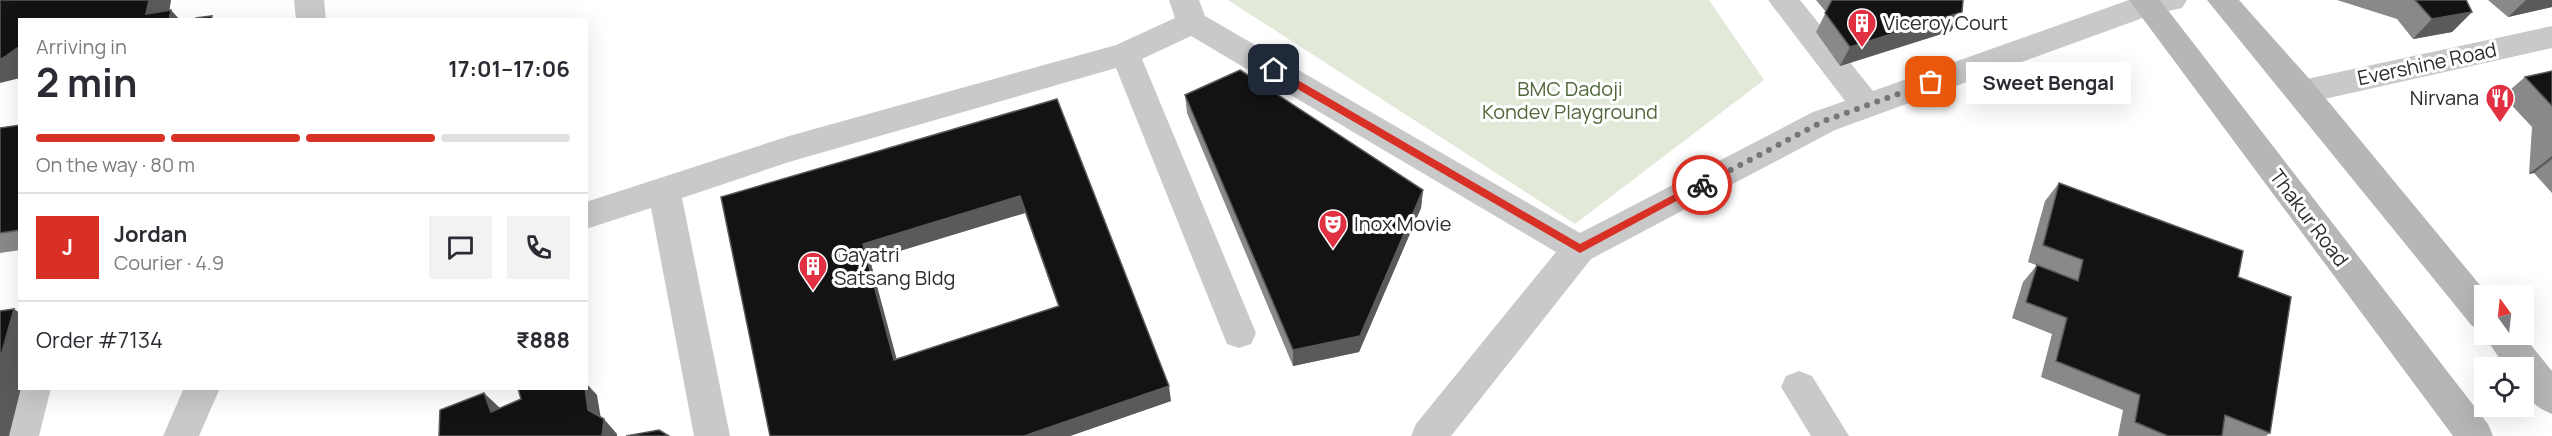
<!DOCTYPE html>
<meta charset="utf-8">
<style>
:root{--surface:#fff;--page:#f2f2f3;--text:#2b2b33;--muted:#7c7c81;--line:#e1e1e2;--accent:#d93025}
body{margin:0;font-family:Manrope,sans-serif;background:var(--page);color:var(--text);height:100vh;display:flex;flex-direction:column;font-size:22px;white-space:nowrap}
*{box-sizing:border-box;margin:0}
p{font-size:20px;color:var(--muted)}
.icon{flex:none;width:33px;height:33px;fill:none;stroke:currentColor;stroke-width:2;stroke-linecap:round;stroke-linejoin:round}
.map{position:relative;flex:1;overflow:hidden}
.drawer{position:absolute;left:18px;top:18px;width:570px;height:372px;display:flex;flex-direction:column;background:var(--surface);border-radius:0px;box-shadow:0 6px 24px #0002}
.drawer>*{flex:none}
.needle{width:39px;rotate:345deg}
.fabs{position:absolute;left:2474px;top:285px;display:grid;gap:12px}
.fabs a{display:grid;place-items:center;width:60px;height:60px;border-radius:0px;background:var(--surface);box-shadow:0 6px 24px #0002;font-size:30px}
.pin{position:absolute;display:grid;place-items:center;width:51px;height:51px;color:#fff;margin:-26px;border-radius:12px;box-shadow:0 3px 9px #0006}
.courier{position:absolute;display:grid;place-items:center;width:60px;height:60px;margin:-30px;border:4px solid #d93025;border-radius:50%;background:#fff;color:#222;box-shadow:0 2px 8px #0007}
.bubble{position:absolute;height:42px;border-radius:0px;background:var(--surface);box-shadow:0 6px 24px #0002;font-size:20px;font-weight:700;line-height:42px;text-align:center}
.head em{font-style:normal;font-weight:700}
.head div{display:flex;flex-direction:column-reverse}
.head{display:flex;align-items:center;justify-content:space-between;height:102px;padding:0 18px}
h1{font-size:39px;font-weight:700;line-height:45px}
.bar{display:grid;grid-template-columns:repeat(4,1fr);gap:9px 6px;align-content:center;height:72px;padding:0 18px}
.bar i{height:8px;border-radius:4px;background:var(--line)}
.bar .selected{background:var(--accent)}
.bar p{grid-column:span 4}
.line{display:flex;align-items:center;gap:15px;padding:0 18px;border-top:2px solid var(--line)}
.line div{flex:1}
.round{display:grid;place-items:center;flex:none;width:63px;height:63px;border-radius:0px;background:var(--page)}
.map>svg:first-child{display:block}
.green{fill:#e2e9d9}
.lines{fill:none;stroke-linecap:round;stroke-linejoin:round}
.street{fill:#c9c9c9;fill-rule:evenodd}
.secondary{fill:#b6b6b6;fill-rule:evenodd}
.wall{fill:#898989;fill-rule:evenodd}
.shaded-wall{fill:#5a5a5a}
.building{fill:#131313;stroke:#5a5a5a;stroke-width:1.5;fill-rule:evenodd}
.route{fill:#d93025}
.done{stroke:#767676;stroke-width:6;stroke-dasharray:0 10.8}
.labels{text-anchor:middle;stroke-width:6;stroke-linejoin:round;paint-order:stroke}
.poi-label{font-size:20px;fill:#2c2c2c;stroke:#fff;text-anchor:start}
.street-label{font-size:20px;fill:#2c2c2c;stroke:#fff}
.park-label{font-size:20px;fill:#50663b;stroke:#fff}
</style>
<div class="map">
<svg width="2552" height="436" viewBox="0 0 2552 436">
<rect width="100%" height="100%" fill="#fff"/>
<path class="green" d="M1228,0H1709L1764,80L1575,224Z"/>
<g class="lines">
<path class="street" d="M294,0H324L326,20H296Z
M1169,0H1199L1205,16L1580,233L1813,112L1845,101L1768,0H1800L1873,91L2129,0H2187L2182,8L2151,15L1835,130L1591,259L1451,436H1411L1416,424L1556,252L1191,36L1142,59L1256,333L1251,344L1239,348L1227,344L1116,68L789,162L682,198L730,436H694L651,208L586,229V202L789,136L1116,45L1175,18Z
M2552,26V48L2302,104L2291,101L2286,92L2291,83L2302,80Z
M1799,371L1812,376L1849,436H1811L1781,387L1786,376Z
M20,379V388H51L39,436H3Z
M184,388H220L199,436H163Z"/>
<path class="secondary" d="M2129,0H2160L2488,424L2493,436H2453Z
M2207,0H2239L2313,83L2489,296H2484V330L2472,326Z
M2484,331V334H2522L2552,371V414C2528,405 2523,391 2523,368H2506L2483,334Z"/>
</g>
<path class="wall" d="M1816,0H1963L1962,12L1951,31L1840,66L1816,32L1826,12Z
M2337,0H2467L2472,12L2452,32L2413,39L2397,19Z
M2488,0H2552V7L2508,17Z
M2552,71V193L2534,173L2529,174L2532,127L2503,96L2525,77Z
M1185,95L1423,190L1421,208L1359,352L1293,366L1187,113Z
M1057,99L1171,401L1070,436H770L721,197ZM1025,213L1058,306L896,359L870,260Z
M20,125V250L0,253V128Z
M2059,183L2238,277L2270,433L2266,436H2118L2123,410L2041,377L2052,334L2012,318L2023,282L2037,265L2068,277L2028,262L2045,201Z"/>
<path class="shaded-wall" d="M149,0H171L168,20L146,14Z
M2526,0H2552V7L2508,17Z
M171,10L180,20H169Z
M1962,12L1951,31L1840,66L1850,47Z
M2472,12L2452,32L2413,39L2432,19Z
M20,46V78L0,83V59Z
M2552,156V159L2534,173L2529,174Z
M1423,190L1421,208L1359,352L1293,366V350Z
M1020,196L1025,213L870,260L901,375L894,360L863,244Z
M14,309L20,313V388H21L9,436H0V359Z
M586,383L597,395L602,425L588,410L585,388H586Z
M1169,386L1171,401L1070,436H1024Z
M484,393L500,408L491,412Z
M604,419L617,434V436H602Z"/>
<path class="building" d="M0,0H149L146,14L171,10L169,20H20V46L3,58L0,59Z
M1832,0H1963L1962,12L1850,47L1825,13Z
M2415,0H2466L2472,12L2432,19Z
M212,16L211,20H196V18Z
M1240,70L1423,190L1360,336L1293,350L1185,95Z
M2552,71V106L2525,77Z
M1057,99L1169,386L1024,436H770L721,197ZM1020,196L1059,306L894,360L863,244Z
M20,125V230L0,233V128Z
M2059,183L2243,251L2238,277L2291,297L2270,433L2225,415L2222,436H2168L2135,422L2140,395L2056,361L2067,318L2026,302L2037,265L2078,281L2083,260L2043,245Z
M14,309L0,359V311Z
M518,388H585L588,410L604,419L602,436H439L440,410L484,393L491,412L521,399Z
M659,430L669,436H626Z"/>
<path class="route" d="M1270,68H1277L1580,244L1698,182L1702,181L1706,185L1580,253L1270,73Z"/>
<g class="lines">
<path class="done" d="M1702,185L1824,121L1931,82"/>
</g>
<defs>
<g id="building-pin" transform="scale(1.5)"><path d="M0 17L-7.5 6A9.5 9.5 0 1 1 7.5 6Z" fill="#e03041" stroke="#fff"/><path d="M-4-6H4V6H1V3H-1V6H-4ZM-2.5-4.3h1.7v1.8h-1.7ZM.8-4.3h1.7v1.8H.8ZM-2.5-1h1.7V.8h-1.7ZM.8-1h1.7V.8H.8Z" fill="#fff"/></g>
<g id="restaurant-pin" transform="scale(1.5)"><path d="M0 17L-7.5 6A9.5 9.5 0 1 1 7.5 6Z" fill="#e03041" stroke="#fff"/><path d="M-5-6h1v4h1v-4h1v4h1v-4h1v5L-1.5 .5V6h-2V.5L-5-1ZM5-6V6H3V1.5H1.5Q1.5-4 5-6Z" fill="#fff"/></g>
<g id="theatre-pin" transform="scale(1.5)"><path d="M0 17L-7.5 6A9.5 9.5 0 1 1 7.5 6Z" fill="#e03041" stroke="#fff"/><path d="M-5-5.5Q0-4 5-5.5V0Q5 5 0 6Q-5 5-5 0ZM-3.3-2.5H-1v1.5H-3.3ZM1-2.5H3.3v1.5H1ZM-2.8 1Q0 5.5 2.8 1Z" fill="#fff"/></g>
</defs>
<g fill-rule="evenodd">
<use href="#building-pin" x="1862" y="23"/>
<use href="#restaurant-pin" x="2500" y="98"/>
<use href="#theatre-pin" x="1333" y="224"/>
<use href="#building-pin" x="813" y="266"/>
</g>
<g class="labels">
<g class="poi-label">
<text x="1883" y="30">Viceroy Court</text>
<text x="2479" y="105" text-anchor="end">Nirvana</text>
<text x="1354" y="231">Inox Movie</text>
<text x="834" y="262">Gayatri<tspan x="834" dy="23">Satsang Bldg</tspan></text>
</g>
<g class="street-label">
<text transform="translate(2427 64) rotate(-12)" y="7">Evershine Road</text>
<text transform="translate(2309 218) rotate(53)" y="7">Thakur Road</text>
</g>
<g class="park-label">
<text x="1570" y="96">BMC Dadoji<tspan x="1570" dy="23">Kondev Playground</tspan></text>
</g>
</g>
</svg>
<div class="fabs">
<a><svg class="needle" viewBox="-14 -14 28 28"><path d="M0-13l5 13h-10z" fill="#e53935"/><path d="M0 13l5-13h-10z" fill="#7c7c81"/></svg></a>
<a><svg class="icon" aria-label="locate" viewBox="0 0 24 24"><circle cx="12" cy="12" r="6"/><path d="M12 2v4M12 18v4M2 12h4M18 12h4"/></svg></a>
</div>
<div class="pin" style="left:1931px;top:82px;background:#ea580c"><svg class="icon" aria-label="bag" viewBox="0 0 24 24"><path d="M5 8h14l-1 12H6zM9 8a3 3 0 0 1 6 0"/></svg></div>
<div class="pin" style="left:1274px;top:70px;background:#1f2937"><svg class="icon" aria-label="home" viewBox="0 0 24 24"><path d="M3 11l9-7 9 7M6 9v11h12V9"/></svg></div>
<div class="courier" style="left:1702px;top:185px"><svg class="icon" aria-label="bike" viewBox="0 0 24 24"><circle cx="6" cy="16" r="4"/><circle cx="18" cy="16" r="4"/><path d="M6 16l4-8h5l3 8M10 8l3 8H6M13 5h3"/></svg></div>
<div class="bubble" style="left:1966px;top:62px;width:165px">Sweet Bengal</div>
<section class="drawer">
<div class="head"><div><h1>2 min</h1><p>Arriving in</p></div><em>17:01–17:06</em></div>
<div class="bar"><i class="selected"></i><i class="selected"></i><i class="selected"></i><i></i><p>On the way · 80 m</p></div>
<div class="line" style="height:108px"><b class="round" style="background:var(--accent);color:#fff">J</b><div><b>Jordan</b><p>Courier · 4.9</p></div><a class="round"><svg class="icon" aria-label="chat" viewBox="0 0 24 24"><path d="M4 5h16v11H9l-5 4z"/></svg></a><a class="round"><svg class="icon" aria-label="phone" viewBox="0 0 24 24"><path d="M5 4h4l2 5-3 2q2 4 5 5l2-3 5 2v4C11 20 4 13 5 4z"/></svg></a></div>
<div class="line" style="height:78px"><div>Order #7134</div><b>₹888</b></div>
</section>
</div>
